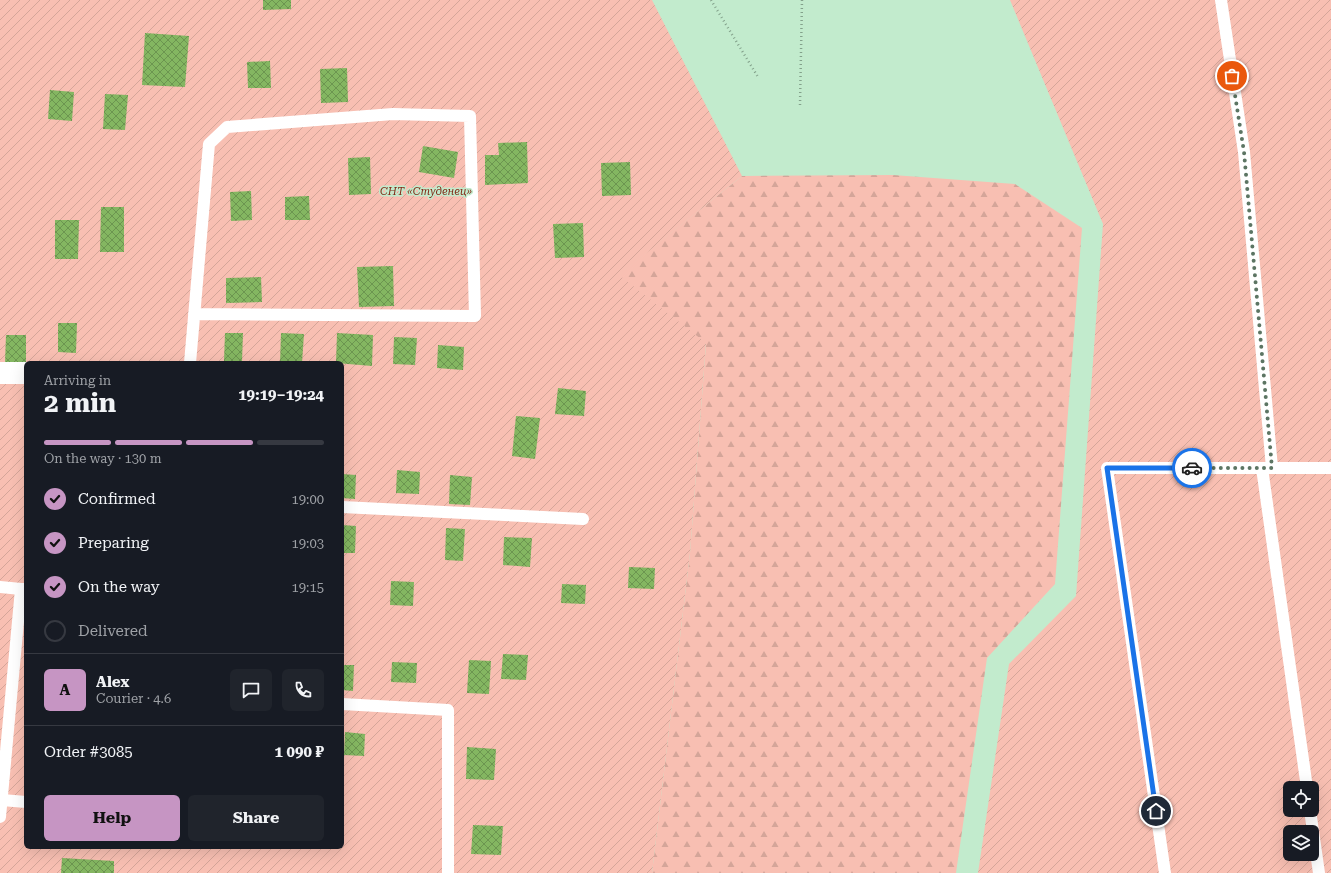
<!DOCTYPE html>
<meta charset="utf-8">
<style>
:root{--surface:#171b24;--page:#20242c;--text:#f1f3f6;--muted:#9ea1a6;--line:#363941;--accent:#c695c3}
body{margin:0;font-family:"Roboto Serif",serif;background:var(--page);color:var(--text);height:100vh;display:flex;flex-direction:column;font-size:15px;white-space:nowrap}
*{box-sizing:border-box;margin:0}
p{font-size:13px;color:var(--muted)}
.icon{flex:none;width:22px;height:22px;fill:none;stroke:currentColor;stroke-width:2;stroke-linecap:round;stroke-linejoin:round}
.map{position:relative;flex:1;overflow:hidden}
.sheet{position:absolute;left:24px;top:361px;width:320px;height:488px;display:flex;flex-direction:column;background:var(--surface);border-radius:6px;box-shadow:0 4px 16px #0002}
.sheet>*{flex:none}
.tools{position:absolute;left:1283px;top:781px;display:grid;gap:8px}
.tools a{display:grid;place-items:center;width:36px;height:36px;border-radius:6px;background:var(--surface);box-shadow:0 4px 16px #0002;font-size:20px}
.pin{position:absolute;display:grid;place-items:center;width:34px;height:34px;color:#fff;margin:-17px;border:2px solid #fff;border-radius:50%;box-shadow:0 1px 4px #0007}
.courier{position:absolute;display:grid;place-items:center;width:40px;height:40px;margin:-20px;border:3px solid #1a73e8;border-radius:50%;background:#fff;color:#222;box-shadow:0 1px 5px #0007}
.head em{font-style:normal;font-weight:700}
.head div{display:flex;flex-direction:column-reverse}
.head{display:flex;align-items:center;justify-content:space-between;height:68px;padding:0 20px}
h1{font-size:26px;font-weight:700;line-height:30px}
.bar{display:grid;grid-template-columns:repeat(4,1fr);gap:6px 4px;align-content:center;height:48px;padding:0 20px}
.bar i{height:5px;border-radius:3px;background:var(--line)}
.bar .selected{background:var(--accent)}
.bar p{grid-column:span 4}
.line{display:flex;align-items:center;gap:10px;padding:0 20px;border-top:1px solid var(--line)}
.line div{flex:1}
.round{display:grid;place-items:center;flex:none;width:42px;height:42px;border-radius:6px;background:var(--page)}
ol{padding:0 20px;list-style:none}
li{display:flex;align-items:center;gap:12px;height:44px}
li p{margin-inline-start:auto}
li .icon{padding:4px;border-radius:50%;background:var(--accent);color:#111;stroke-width:4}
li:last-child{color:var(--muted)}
li i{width:22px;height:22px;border:2px solid var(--line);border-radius:50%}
.button{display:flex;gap:8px;margin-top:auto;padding:8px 20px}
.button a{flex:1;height:46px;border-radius:6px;background:var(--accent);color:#111;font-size:16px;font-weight:700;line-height:46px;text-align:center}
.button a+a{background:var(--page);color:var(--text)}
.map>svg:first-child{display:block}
.forest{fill:url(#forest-firs)}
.garden{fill:url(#garden-furrows);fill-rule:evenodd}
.building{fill:url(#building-cross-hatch)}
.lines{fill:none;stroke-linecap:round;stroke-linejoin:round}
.path{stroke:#83a18b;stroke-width:2.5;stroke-dasharray:1 3;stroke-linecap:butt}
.lane{stroke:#fff;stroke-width:12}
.street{stroke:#fff;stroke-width:22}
.done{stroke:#5c7563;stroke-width:4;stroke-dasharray:0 7.2}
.route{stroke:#1a73e8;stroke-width:5}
.labels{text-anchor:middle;stroke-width:3;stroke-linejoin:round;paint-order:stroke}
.park-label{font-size:11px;font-style:italic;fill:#822a17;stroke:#c2ebcd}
</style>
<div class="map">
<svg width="1331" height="873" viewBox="0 0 1331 873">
<defs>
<pattern id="forest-firs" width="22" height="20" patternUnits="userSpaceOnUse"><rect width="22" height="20" fill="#f8bfb2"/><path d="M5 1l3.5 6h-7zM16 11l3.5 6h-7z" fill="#d4a599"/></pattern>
<pattern id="garden-furrows" width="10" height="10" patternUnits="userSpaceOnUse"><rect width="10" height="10" fill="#f8bfb2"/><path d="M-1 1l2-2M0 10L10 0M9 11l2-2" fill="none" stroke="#d4a599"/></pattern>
<pattern id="building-cross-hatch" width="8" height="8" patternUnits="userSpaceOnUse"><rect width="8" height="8" fill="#84b661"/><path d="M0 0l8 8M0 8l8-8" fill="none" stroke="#6c9550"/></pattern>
</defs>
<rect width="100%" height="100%" fill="#c2ebcd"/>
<path class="forest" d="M893,175L1015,184L1082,228L1055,584L987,658L956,873H652L690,553L706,344L618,275L742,176Z"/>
<path class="garden" d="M0,0H652L742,176L619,275L706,343L690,553L652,873H0ZM26,363H342V847H26Z
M1010,0H1331V873H978L1009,664L1076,596L1103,224ZM1290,788H1312V810H1290ZM1290,832H1312V854H1290Z"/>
<path class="building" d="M263,0H291V9L263,10Z
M145,33L189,36L185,87L142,85Z
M270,61L271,88H248L247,62Z
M347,68L348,102L321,103L320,69Z
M50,90L74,92L72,121L48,119Z
M105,94L128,95L125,130L103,129Z
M527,142L528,183L485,185V155H499L498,143Z
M423,146L458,152L454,178L419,172Z
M370,157L371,194L349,195L348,158Z
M630,162L631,195L602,196L601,163Z
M251,191L252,220L231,221L230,192Z
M309,196L310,220H285V197Z
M101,207H124V252H100Z
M55,220H79L78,259H55Z
M583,223L584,257L555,258L553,224Z
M393,266L394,306L359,307L357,267Z
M261,277L262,302L226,303V278Z
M58,323H77L76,353L58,352Z
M225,333H243L242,362L224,361Z
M281,333L304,334L302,363H280Z
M337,333L373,335L372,366L336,363Z
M6,335H26V363H5Z
M394,337L417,338L415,365L393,364Z
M438,345L464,347L463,370L437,368Z
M558,388L586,391L584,416L555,414Z
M516,416L540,418L535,459L512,456Z
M397,470L420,472L419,494L396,493Z
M342,474L356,475L355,499L342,498Z
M450,475L472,477L470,505L449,504Z
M342,525L356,526L355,553H342Z
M446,528L465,529L463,561L445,560Z
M504,537L532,538L530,567L503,565Z
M629,567L655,568L654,589L628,588Z
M391,581L414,582L413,606L390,605Z
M562,584L586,585L585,604L561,603Z
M503,654L528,655L526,680L501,679Z
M469,660L491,661L489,694L467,693Z
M392,662L417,663L416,683L391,682Z
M342,665H354L353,691L342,690Z
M345,732L365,734L364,756L344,755Z
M467,747L496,749L494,780L466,779Z
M473,825L503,826L501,855L471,854Z
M62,858L114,861V873H61Z"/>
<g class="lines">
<path class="path" d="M711,0L758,77
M800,105L802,0"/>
<path class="lane" d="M1221,0L1244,152L1272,468
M190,363L209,144L227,127L393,114L470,116L475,316L194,314
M1262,468L1307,788
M342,507L583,519
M0,587L21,589
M342,704L448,710V873
M2,800L26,802
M1310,810L1319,873
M0,817L21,589H26
M1165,873L1107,468H1331"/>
<path class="street" d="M0,373H26"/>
</g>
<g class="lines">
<path class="done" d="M1192,468H1272L1244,152L1232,76"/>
<path class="route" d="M1156,811L1107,468H1192"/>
</g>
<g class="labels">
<g class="park-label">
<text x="426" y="195">СНТ «Студенец»</text>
</g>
</g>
</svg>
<div class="tools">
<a><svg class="icon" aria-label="locate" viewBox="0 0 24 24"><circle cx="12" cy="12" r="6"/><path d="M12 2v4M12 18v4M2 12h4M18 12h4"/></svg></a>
<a><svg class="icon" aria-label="layers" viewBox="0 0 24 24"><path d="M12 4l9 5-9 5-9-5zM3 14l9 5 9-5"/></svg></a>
</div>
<div class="pin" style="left:1232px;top:76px;background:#ea580c"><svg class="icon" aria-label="bag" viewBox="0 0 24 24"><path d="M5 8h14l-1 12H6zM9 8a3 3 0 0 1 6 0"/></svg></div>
<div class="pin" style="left:1156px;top:811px;background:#1f2937"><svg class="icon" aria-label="home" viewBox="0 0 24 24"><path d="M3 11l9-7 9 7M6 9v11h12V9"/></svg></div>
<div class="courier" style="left:1192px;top:468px"><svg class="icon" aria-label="car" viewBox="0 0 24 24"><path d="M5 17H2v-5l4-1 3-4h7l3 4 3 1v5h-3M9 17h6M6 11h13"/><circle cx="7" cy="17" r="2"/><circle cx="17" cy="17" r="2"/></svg></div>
<section class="sheet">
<div class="head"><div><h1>2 min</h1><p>Arriving in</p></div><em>19:19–19:24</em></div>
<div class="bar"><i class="selected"></i><i class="selected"></i><i class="selected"></i><i></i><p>On the way · 130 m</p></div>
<ol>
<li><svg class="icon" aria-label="check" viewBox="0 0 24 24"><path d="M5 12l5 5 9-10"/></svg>Confirmed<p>19:00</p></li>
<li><svg class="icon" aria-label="check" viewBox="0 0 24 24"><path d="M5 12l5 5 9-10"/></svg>Preparing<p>19:03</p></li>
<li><svg class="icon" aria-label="check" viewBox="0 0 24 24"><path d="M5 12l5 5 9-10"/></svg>On the way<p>19:15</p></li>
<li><i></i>Delivered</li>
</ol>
<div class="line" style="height:72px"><b class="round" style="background:var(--accent);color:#111">A</b><div><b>Alex</b><p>Courier · 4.6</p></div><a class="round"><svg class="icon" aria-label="chat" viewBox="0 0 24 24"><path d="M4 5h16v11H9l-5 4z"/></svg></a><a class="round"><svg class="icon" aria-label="phone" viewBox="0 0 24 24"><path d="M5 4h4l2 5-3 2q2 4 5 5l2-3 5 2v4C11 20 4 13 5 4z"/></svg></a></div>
<div class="line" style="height:52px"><div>Order #3085</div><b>1 090 ₽</b></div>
<div class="button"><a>Help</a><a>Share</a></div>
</section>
</div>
